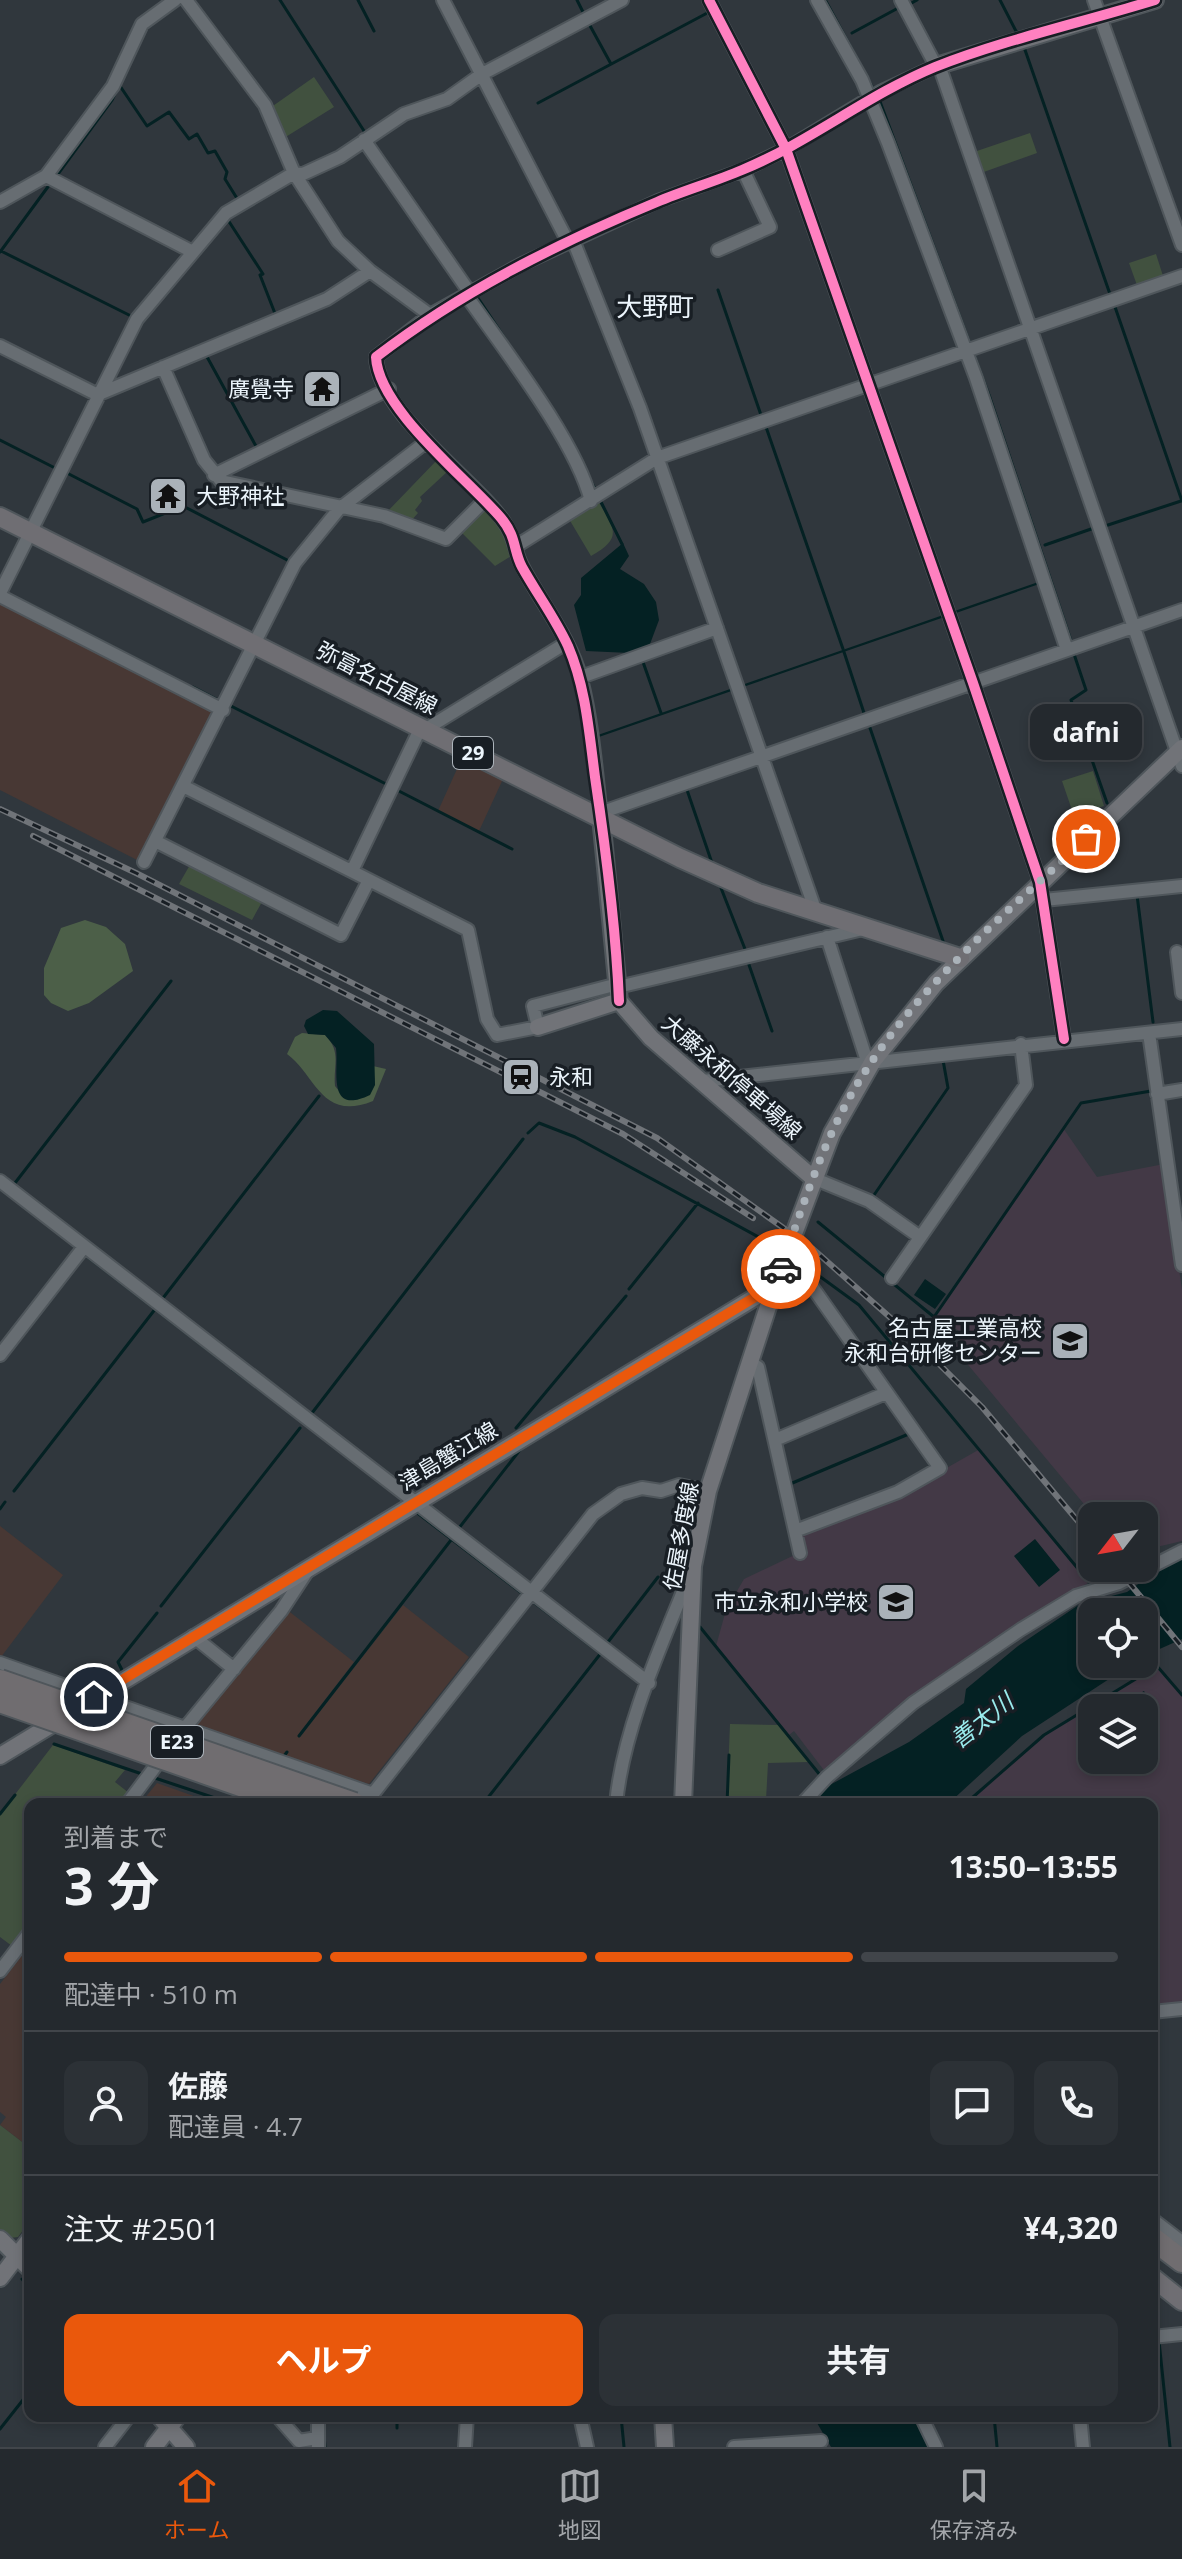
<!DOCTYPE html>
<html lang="ja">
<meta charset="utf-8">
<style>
:root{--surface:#24292e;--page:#2c3136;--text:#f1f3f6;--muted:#a3a6aa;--line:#41454a;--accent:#ea580c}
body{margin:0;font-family:"Open Sans","Noto Sans JP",sans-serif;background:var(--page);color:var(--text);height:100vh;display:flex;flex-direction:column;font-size:30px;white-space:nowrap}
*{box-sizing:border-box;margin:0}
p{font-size:26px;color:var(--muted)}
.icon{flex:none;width:44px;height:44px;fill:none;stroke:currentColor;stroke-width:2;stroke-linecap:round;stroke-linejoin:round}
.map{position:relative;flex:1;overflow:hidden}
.side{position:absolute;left:24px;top:1798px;width:1134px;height:624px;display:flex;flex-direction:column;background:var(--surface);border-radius:16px;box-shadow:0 4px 12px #0003,0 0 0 2px var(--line)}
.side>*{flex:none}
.needle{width:52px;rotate:239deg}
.buttons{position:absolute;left:1078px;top:1502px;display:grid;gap:16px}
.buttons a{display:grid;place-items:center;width:80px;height:80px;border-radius:16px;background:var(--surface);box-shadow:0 4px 12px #0003,0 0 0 2px var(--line);font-size:40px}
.pin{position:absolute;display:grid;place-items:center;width:68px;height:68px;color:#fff;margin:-34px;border:4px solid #fff;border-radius:50%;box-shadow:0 2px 8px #0007}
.courier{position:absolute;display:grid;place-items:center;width:80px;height:80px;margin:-40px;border:6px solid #ea580c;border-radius:50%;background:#fff;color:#222;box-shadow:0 2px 10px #0007}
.bubble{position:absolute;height:56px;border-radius:16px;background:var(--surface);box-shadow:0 4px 12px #0003,0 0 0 2px var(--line);font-size:26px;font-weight:700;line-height:56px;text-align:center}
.summary em{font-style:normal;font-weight:700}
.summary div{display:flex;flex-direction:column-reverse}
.summary{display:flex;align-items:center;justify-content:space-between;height:136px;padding:0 40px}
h1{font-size:52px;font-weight:700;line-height:60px}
.bar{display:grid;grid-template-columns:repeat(4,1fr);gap:12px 8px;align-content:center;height:96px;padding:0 40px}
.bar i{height:10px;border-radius:6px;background:var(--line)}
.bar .on{background:var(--accent)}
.bar p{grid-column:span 4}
.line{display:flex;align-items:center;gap:20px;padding:0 40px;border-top:2px solid var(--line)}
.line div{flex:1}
.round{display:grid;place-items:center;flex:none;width:84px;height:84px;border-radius:16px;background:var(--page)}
.action{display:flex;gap:16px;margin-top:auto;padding:16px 40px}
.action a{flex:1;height:92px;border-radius:16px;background:var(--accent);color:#fff;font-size:32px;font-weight:700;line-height:92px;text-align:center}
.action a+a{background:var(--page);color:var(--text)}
.menu{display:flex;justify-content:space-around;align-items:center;height:112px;border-top:2px solid var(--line);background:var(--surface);font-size:22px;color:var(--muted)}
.menu a{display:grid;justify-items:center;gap:4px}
.menu .on{color:var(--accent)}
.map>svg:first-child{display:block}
.industrial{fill:#483834}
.education{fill:#433946;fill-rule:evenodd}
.green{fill:#41513f}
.forest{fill:#4c5f48}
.water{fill:#042123}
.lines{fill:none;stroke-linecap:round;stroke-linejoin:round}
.stream{stroke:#042123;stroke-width:3}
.street-casing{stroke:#4f565b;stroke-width:16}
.secondary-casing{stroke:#4f565b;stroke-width:20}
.primary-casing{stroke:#4f565b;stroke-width:22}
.highway-casing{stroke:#4f565b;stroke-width:26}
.street{stroke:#676d72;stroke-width:12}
.secondary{stroke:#717378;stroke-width:16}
.primary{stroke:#6f6e73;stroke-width:18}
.highway{stroke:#706d70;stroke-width:22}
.rail-casing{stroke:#707479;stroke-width:6}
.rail{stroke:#181e24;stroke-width:3;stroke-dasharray:9;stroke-linecap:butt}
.highway-bridge-casing{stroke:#4f565b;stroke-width:26;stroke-linecap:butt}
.highway-bridge{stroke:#706d70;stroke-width:22}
.cycleway-casing{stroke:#181e24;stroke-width:15}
.cycleway{stroke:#ff80c0;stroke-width:10}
.done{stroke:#aab2b9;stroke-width:8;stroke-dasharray:0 14.4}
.route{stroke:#ea580c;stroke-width:10}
.labels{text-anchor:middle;stroke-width:7;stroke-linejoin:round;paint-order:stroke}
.shield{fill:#181e24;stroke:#acb4bb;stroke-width:2}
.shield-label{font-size:20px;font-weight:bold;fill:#ecf5fc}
.poi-label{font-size:22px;fill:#ecf5fc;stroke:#181e24;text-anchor:end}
.street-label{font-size:22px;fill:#ecf5fc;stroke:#181e24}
.water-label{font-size:24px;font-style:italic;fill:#99eaec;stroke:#181e24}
.quarter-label{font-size:26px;fill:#ecf5fc;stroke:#181e24}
</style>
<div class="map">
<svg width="1182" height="2447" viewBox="0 0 1182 2447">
<rect width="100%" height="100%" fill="#30373d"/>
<path class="industrial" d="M0,599L217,710L141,862L0,790Z
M462,758L503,779L479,831L438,811Z
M0,1526L63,1575L1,1657H0Z
M403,1605L469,1657L369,1784L194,1729L195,1722L286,1609L354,1662L298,1735L300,1737Z
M157,1783L216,1804H140Z
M30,1945V2148L0,2125L6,2117L0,2112V1984Z"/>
<path class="education" d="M1063,1128L1097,1177L1164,1164L1182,1290V1541L1144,1550V1516H1094L954,1348L963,1334L936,1314Z
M980,1449L1089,1582L828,1771L823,1769L794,1731L789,1735L716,1646L726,1610L744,1579L803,1551L801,1532L899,1495Z
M1157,1666L1182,1695V2007L1152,2010V1804H965L1044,1735ZM1092,1708H1144V1760H1092Z"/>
<path class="green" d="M314,77L334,107L284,138L270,108Z
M1030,133L1037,153L981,173L974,152Z
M1156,254L1164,279L1138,288L1129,263Z
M438,459L448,471L420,497L422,501L415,510L418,513L410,522L386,513Z
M598,501C615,529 623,538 591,556L569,519Z
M484,506L503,530L513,555L495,566L459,530Z
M1093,771L1104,806L1074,816L1062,781Z
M191,863L263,900L252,920L179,884Z
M730,1724L781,1725L809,1762L768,1763L766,1800H727Z
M53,1745L125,1770L115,1782L129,1793L121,1804H30V1923L12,1946L0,1937V1814Z
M0,2125L30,2148V2221L18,2237L10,2238L0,2229Z"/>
<path class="forest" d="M85,920L106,927L125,944L133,971L89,1003L68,1011L51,1003L44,995V968L61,928Z
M302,1033L325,1035C342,1052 333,1065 335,1086L343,1096L375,1085L373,1066L386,1069L373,1101C321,1122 316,1075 287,1054L295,1037Z"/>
<path class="water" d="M823,0H827L881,100L991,396L1073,642L1072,650L1048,581L596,738L595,736L1047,579L970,354L879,106Z
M623,543L629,556L620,569L644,584L656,602L659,620L650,644L630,653L586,651L574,605L581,595V578Z
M323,1010L337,1011L374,1044L375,1085L370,1095C326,1116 339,1070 336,1048L325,1035L308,1034L304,1026L306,1020Z
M86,1254L227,1363L225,1365L84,1256Z
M925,1279L946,1294L935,1309L914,1295Z
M234,1368L405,1500L231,1370Z
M415,1508L603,1652L600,1655L411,1510Z
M1035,1539L1060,1570L1039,1587L1014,1556Z
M1182,1559V1639L1144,1656V1612H1092V1664H1132L1022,1736L948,1804H811L828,1786L909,1742L964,1703L966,1689L1018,1646L1080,1604L1127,1592L1165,1565Z
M1144,1691L1157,1714L1144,1721V1708H1114Z
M813,2416H915L930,2447H831Z"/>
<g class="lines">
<path class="stream" d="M280,0L366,134
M358,0L374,31
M577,0L585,16
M1000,0L1017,33
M908,5L917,0
M588,22L611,64
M852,33L900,7
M1024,47L1111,297
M120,86L147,126L169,112L189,139L197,134L208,153L215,151L227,172L225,179L238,200L235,201
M538,103L711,11
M55,178L112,100L133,57
M228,220L263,274L260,275L276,316
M1,251L133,317
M0,252L50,184
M718,290L762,418
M476,295L506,340
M1114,304L1182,501
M206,355L257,448
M766,427L843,649
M0,440L55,468
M65,472L137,509L143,522L183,506L291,562
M587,473L596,491
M600,500L622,544
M1105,526L1181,501
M1045,545L1094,528
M23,601L166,674
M1073,651L1086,690L1071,700L1107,803
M844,652L865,716
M643,662L661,713
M193,687L220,701
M229,705L390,786
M869,725L943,941
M686,787L712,863
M395,789L512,849
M721,888L745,949
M1137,895L1153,1022
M748,962L772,1031
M528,1133L539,1123L575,1137L777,1247
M15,1183L171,981
M874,1195L948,1088L943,1060
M818,1222L934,1317L1081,1103L1151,1091
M796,1259L859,1305L1089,1582
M629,1289L698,1203
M163,1298L319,1096
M312,1413L523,1139
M516,1428L626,1296
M790,1484L911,1433
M14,1491L156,1308
M0,1509L5,1502
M459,1528L523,1446
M161,1606L300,1428
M700,1627L820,1775
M608,1642L658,1577
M123,1672L118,1662L157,1613
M299,1736L451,1540
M54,1744L142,1774
M284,1756L287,1752
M155,1778L233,1804
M483,1804L601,1653
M727,1804L729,1755
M965,1804L1044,1735L1157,1666L1182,1695
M0,1814L15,1795
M22,2279L30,2288
M1153,2291L1157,2333
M1159,2341L1170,2447
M621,2416L624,2447
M994,2416L997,2447
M397,2428V2416
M0,2429L30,2391
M324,2435L325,2447"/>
<g class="street-casing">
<path id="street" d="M186,0L265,105L294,173L338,241L370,271L430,315
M443,0L568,242
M709,0L786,149L973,683L1040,882L1064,1039
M817,0L862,80L888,143L976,378L1067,650
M1094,0L1182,245
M939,65L1182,766
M364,140L470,293
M46,176L193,252
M0,202L46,176L113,86L142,24L175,0
M573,240L640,408L816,912
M718,250L770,227L743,170
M466,295C503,348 576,441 591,501
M0,346L98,395
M163,367L204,460L221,481L384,516L446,539L484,501
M99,394L327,299L370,271
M214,475L389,389
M518,545L657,458L1182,276
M0,593L137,319L226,213L294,173L303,174L340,157L404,114L447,99L482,74L622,0
M0,596L223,710
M581,677L717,628
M426,729L566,643
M183,786L468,930L487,1019L497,1035L538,1027L533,1006L618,984
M600,813L1182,610
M601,817C596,772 592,722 581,679C570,637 541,603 522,566C514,551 516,539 504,522C475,479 378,414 376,357L430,315L522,264L658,201L743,170L786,149L880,92L936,66L901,0
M155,841L341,935L369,880
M144,862L295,563L339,509L426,442
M352,871L421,727
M1044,900L1182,886
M827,937L867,1061
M1177,952L1182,993
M618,987L863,929
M1149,1033L1182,1265
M703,1081L1182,1029
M1157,1094L1182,1090
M813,1178L869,1201L920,1237
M0,1181L649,1683
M782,1266L801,1275L813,1288L940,1468L898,1492L795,1531
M892,1278L1026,1085L1021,1044
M0,1355L84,1247
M750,1363L758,1367L800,1553
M775,1440L886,1393
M193,1636L234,1669
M0,1663L373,1794
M180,1734L281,1611L306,1573
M127,1804L164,1755
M365,1804L593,1514L621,1494L642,1488L661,1491L679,1485L708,1491
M616,1804C623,1729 661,1646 689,1577
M802,1804L827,1777L913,1703L1020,1630L1076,1596L1119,1583L1182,1551
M0,1971L30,1932
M1152,2012L1182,2009
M1152,2219L1182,2242
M1152,2337L1182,2334
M277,2416L299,2441L317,2438
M580,2416L587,2447
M921,2416L936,2447
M1080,2416L1083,2447
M105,2447L129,2416
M318,2447V2416
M465,2447L467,2416
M734,2447L821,2441"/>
</g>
<g class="secondary-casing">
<path id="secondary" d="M936,66L1155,0
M601,817L619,1001
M619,1001L651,1038L813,1178
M538,1027L619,1001
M0,1756L775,1285
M683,1804L693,1566L708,1491L777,1279L832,1133L873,1061L936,983L1182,748
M0,2239L30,2269
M0,2278L30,2239
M159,2416L186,2447
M663,2416L665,2447
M154,2447L178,2416"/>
</g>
<g class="primary-casing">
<path id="primary" d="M0,517L680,858L758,893L960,958
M1152,2277L1182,2301"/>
</g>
<g class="highway-casing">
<path id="highway" d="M1152,2238L1182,2261"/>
</g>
<use href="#street" class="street"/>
<use href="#secondary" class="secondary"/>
<use href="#primary" class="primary"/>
<use href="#highway" class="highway"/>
<g class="rail-casing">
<path id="rail" d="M0,809L136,873L657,1138L813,1249L911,1336L982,1407L1092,1538
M33,836L623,1134L753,1218
M1117,1568L1182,1647"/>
</g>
<use href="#rail" class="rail"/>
<g class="highway-bridge-casing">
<path id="highway-bridge" d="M0,1681L354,1804
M0,1701L295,1804"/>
</g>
<use href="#highway-bridge" class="highway-bridge"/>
<g class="cycleway-casing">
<path id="cycleway" d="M709,0L786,149L973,683L1040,882L1064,1039
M619,1001C616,927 606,851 595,777C589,732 586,688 568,646C555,618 537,594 522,567C513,550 517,537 501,518C469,480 378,409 376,357C462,291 558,243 657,202C685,190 714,182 742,170C810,142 867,95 935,67C1003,40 1084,22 1155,0"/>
</g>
<use href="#cycleway" class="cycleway"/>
</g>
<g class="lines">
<path class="done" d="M781,1269C802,1208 822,1144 855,1088C912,991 1004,915 1086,839"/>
<path class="route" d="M94,1697L775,1285L781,1269"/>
</g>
<defs>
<g id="temple-square" transform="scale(2)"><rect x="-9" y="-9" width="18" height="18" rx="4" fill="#aab2b9" stroke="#181e24"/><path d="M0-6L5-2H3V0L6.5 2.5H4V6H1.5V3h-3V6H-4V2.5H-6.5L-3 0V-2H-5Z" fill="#111"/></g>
<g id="station-square" transform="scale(2)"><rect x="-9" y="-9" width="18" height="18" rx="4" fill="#aab2b9" stroke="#181e24"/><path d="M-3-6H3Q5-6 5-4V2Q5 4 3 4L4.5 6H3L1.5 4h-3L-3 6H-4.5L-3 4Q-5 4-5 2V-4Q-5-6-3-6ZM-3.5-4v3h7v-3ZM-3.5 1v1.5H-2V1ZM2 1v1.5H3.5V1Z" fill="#111"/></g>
<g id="school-square" transform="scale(2)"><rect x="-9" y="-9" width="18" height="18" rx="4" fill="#aab2b9" stroke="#181e24"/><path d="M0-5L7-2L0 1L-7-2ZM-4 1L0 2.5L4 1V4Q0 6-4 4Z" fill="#111"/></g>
</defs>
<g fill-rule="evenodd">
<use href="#temple-square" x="322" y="389"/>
<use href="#temple-square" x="168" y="496"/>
<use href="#station-square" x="521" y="1077"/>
<use href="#school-square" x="1070" y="1341"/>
<use href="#school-square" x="896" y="1602"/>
</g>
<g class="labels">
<g class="shield">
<rect x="453" y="737" width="40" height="32" rx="6"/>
<rect x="151" y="1726" width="52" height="32" rx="6"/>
</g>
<g class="shield-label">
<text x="473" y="760">29</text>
<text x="177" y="1749">E23</text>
</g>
<g class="poi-label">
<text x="294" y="397">廣覺寺</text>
<text x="196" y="504" text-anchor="start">大野神社</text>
<text x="549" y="1085" text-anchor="start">永和</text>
<text x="1042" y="1336">名古屋工業高校<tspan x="1042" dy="25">永和台研修センター</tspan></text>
<text x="868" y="1610">市立永和小学校</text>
</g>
<g class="street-label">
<text transform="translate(377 678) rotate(27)" y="8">弥富名古屋線</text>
<text transform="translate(732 1077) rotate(41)" y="8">大藤永和停車場線</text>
<text transform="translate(448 1456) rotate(-31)" y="8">津島蟹江線</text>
<text transform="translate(681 1536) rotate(-80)" y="8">佐屋多度線</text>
</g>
<g class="water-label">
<text transform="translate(982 1721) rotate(-38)" y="8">善太川</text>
</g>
<g class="quarter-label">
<text x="655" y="316">大野町</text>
</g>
</g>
</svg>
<div class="buttons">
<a><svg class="needle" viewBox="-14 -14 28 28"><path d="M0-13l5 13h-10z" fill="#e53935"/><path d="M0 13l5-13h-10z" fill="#a3a6aa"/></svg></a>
<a><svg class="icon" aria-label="locate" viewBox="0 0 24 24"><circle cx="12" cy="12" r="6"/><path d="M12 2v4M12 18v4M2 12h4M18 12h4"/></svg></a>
<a><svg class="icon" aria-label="layers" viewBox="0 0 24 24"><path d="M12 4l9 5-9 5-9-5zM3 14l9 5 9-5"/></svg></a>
</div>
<div class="pin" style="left:1086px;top:839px;background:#ea580c"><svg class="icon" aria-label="bag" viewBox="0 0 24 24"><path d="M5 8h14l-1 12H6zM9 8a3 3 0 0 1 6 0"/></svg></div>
<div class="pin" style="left:94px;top:1697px;background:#1f2937"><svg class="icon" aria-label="home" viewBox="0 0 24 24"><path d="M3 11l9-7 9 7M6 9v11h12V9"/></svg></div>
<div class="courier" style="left:781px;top:1269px"><svg class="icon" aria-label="car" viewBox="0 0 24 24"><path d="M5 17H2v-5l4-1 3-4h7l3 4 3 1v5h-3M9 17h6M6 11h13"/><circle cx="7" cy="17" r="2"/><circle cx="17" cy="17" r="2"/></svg></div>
<div class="bubble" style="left:1030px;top:704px;width:112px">dafni</div>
<section class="side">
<div class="summary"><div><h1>3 分</h1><p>到着まで</p></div><em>13:50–13:55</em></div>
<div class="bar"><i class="on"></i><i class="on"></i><i class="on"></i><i></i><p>配達中 · 510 m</p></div>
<div class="line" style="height:144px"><a class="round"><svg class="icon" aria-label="person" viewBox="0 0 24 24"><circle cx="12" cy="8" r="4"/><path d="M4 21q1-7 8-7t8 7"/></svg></a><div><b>佐藤</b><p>配達員 · 4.7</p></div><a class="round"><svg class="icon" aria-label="chat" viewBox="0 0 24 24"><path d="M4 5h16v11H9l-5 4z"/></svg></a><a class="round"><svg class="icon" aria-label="phone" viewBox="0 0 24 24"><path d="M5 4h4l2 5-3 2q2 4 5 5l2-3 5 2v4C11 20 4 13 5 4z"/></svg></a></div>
<div class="line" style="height:104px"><div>注文 #2501</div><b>¥4,320</b></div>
<div class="action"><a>ヘルプ</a><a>共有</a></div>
</section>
</div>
<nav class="menu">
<a class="on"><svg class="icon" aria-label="home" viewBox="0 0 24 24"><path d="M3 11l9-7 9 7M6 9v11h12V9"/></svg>ホーム</a>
<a><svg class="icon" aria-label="map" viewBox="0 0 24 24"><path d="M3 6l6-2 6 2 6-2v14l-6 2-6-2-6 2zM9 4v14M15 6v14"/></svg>地図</a>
<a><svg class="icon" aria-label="saved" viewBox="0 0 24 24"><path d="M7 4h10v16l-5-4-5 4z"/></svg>保存済み</a>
</nav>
